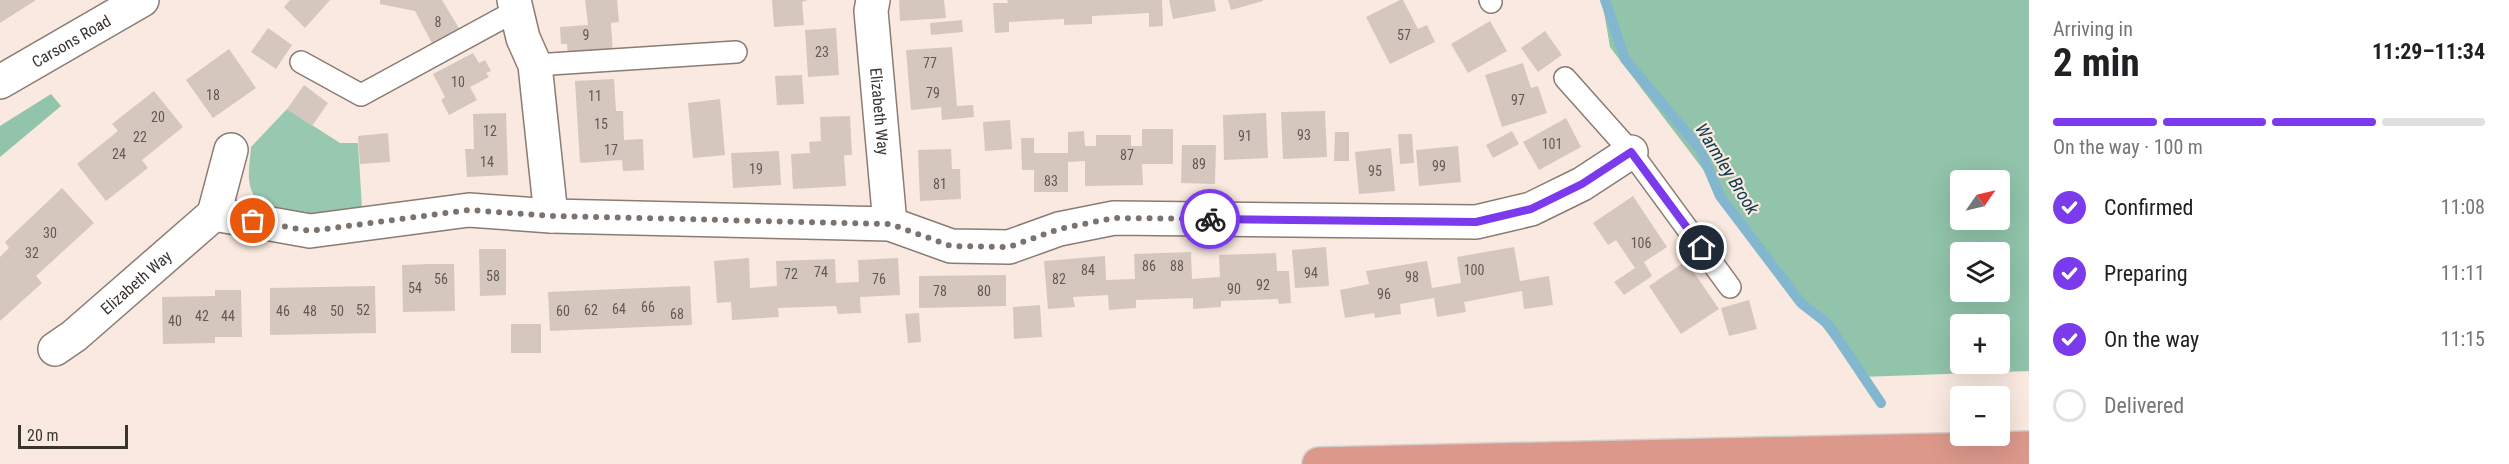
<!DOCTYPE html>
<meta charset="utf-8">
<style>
:root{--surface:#fff;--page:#f2f2f2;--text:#202124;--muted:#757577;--line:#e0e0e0;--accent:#7c3aed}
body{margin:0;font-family:"Roboto Condensed",sans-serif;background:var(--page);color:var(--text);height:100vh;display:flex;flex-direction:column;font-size:22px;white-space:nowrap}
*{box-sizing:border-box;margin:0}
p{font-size:20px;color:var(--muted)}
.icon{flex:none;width:33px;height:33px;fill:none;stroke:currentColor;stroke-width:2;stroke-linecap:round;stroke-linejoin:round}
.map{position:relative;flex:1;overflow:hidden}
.panel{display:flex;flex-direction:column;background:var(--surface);width:480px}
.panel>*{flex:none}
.needle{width:39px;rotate:56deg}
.fabs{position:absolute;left:1950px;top:170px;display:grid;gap:12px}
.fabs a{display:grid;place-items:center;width:60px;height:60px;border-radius:6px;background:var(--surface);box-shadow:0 6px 24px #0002;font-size:30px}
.scale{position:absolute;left:18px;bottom:15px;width:110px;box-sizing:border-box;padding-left:6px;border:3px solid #3a3430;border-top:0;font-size:16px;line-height:21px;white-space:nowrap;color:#3a3430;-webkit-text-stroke:4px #f9e9e0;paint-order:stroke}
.pin{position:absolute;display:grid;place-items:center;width:51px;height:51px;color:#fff;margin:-26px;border:3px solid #fff;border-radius:50%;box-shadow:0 2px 6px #0007}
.courier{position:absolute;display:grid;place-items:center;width:60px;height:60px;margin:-30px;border:4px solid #7c3aed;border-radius:50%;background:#fff;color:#222;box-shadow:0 2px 8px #0007}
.headline em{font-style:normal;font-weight:700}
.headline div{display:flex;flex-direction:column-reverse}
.headline{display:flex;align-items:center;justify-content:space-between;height:102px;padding:0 24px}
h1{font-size:39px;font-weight:700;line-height:45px}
.bar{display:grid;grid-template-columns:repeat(4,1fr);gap:9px 6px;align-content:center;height:72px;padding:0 24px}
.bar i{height:8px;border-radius:4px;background:var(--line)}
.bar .active{background:var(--accent)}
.bar p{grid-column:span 4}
ol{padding:0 24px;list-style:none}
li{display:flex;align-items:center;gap:18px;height:66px}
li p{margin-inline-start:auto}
li .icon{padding:6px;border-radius:50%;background:var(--accent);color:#fff;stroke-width:4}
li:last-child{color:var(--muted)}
li i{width:33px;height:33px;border:3px solid var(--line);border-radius:50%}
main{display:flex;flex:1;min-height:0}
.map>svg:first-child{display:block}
.green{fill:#99c8b0}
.forest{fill:#91c4aa;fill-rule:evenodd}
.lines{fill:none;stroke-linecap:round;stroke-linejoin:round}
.stream{stroke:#82b7cf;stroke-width:10}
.building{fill:#d6c7be}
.service-casing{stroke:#8a7c73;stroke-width:24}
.minor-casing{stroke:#8a7c73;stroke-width:36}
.tertiary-casing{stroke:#8a7c73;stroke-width:36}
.trunk-casing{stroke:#d0cecd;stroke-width:36}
.service{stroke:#fff;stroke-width:21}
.minor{stroke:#fff;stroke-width:33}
.tertiary{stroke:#fff;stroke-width:33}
.trunk{stroke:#dc988b;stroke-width:33}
.done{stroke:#7d736e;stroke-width:6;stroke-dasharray:0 10.8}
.route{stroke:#7c3aed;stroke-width:8}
.labels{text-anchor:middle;stroke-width:4.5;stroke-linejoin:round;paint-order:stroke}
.number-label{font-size:14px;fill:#615954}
.street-label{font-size:16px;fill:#3a3430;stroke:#f9e9e0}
.water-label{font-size:18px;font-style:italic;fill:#08384a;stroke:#f9e9e0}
</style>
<main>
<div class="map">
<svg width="2029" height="464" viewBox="0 0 2029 464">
<rect width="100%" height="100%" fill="#f9e9e0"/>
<path class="green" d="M287,109L340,143H358L362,208C335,213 273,224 255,197C245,183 250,163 251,147Z"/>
<path class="forest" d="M1602,0H2029V371L1861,377L1610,47ZM1960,180H2000V219H1960ZM1960,252H2000V291H1960ZM1960,324H2000V363H1960Z
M51,94L61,106L0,157V126Z"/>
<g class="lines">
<path class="stream" d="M1605,0L1625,59L1700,149L1720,196L1801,303L1828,324L1881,403"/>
</g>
<path class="building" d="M0,0H36L0,23Z
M290,0H330L305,28L284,7Z
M380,0H442L462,33L434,47L415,11L380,4Z
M585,0H617L619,22L611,23L613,56L568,58L567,44H561L560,27L588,25Z
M772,0H808L802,2L804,25L774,27Z
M899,0H944L946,18L900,21Z
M1007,0H1162L1163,26L1149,27V13L1092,16V24L1064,25V19L1009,22V32L995,33L993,3H1008Z
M1169,0H1214L1216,11L1173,19Z
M1228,0H1263V1L1231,10Z
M1400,0H1403L1418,29L1427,25L1435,42L1390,64L1366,17Z
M962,20L963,32L931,35L930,23Z
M1490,21L1507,51L1468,73L1451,44Z
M268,28L292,45L276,69L251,52Z
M836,28L839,75L808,77L805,30Z
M1545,31L1562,55L1538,72L1521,48Z
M952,47L957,106L973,105L974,117L942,120L941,107L911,110L906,50Z
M229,49L256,88L213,118L186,80Z
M473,53L479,63L485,60L491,71L486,73L489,77L470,87L477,100L449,115L441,100L445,97L433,74Z
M1523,63L1531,88L1538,86L1547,113L1502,127L1485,75Z
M802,75L804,104L777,105L775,76Z
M614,79L616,111H623L624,140L643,139L644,170L623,171L622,160L580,163L575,81Z
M304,85L328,103L312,126L287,109Z
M154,91L183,127L142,160L148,168L106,201L77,164L118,131L112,124Z
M720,99L725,155L693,158L688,103Z
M1325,111L1327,157L1283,159L1281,112Z
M506,113L508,175L467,177L465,149H474L473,114Z
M1266,113L1268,158L1224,160L1223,115Z
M850,116L852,155H844L846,186L793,189L791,154L810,153L809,142L821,141L820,117Z
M1566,118L1581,147L1539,170L1523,142Z
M1010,120L1012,149L985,151L983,122Z
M1142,129H1173V164H1142L1143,185L1085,186V161L1068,162V192H1034V170H1022L1021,138H1034V153H1068V132L1084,131L1085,146H1096V135H1131V146H1142Z
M1512,131L1519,144L1493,158L1486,145Z
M1335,132H1349V161H1334Z
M388,133L390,162L360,164L358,136Z
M1398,134H1412L1414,163L1400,164Z
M1182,145H1216L1215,184L1181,183Z
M1458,146L1461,182L1419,186L1416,150Z
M1391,148L1395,191L1359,194L1355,152Z
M951,149L952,169H960L961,199L920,201L918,150Z
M779,151L781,185L733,188L731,153Z
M62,188L94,223L36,276L42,283L0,321V257L9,248L5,242Z
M1633,196L1667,247L1644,262L1652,276L1624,295L1614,282L1635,268L1616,240L1608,245L1593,223Z
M1326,247L1329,286L1295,288L1292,250Z
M1514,247L1520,281L1549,276L1553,305L1524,309L1522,291L1464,302L1466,312L1437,317L1434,298L1400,304L1401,314L1375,318L1374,313L1345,318L1340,290L1369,284L1366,271L1427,261L1432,288L1461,283L1457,257Z
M479,249H506V295L480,296Z
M1191,252L1192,279L1220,277L1219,255L1276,253L1277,271H1289L1291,303L1279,304L1278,299L1221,301V307L1193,309V298L1164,299L1136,300V308L1109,310L1108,295L1073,297L1075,307L1048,309L1044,261L1105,256L1106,280L1135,279L1134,254Z
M749,258L750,288L777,286L776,261L835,259L836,283L859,282L858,260L898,258L900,295L860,297L861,313L838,314L836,306L778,308L779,317L732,320L731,302L717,303L714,261Z
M1686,261L1719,309L1681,334L1649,286Z
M429,264H454L455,311L403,312L402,265Z
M1006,275V306L919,308V276Z
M375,286L376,333L270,335V288Z
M690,286L692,325L550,331L548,292Z
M215,290H241L242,337H215V343L163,344L162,297L215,296Z
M1749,300L1757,329L1729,336L1721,308Z
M1040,305L1042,337L1014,339L1013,307Z
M919,313L921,342L908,343L905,314Z
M511,324H541V353H511Z"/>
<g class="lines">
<g class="service-casing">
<path id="service" d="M1490,0L1491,2
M301,62L361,95L508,15
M535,65L736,52
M1565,78L1631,152L1730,287"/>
</g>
<g class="minor-casing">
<g id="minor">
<path d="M514,0L523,38L535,65L551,216"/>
<path id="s1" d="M873,0L871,11L890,224"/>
<path d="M214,214L231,150"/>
<path id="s2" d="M55,349L74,336L214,214L310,231L469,210L551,216L890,224L951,246L1009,247L1059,229L1114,218L1476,222L1531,209L1582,184L1631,152"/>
</g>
</g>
<g class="tertiary-casing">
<g id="tertiary">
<path id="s3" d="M0,82L142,0"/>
</g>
</g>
<g class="trunk-casing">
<path id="trunk" d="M1319,464L2029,448"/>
</g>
<use href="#service" class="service"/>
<use href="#minor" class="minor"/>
<use href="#tertiary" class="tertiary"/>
<use href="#trunk" class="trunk"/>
</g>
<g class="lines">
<path class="done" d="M253,221L310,231L469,210L551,216L890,224L951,246L1009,247L1059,229L1114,218L1210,219"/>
<path class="route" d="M1210,219L1476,222L1531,209L1582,184L1631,152L1702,248"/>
</g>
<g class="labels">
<g class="number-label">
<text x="438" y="27">8</text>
<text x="586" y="40">9</text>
<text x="1404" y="40">57</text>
<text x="822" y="57">23</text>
<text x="930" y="68">77</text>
<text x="458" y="87">10</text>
<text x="933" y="98">79</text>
<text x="213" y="100">18</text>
<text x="595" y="101">11</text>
<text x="1518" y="105">97</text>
<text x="158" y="122">20</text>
<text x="601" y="129">15</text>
<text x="490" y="136">12</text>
<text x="1304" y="140">93</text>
<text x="1245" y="141">91</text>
<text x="140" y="142">22</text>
<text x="1552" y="149">101</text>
<text x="611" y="155">17</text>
<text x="119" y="159">24</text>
<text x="1127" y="160">87</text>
<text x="487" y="167">14</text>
<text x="1199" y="169">89</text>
<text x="1439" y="171">99</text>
<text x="756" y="174">19</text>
<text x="1375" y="176">95</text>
<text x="1051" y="186">83</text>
<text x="940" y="189">81</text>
<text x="50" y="238">30</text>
<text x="1641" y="248">106</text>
<text x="32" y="258">32</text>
<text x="1149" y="271">86</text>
<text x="1177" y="271">88</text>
<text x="1088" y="275">84</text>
<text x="1474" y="275">100</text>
<text x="821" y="277">74</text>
<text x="1311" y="278">94</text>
<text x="791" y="279">72</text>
<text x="493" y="281">58</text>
<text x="1412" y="282">98</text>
<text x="441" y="284">56</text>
<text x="879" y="284">76</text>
<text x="1059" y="284">82</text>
<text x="1263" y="290">92</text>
<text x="415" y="293">54</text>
<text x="1234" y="294">90</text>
<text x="940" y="296">78</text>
<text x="984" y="296">80</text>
<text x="1384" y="299">96</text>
<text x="648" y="312">66</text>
<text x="619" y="314">64</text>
<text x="363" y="315">52</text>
<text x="591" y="315">62</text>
<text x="283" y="316">46</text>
<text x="310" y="316">48</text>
<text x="337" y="316">50</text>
<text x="563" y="316">60</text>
<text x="677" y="319">68</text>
<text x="202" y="321">42</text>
<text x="228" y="321">44</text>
<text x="175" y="326">40</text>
</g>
<g class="street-label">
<text dy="6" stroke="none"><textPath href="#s3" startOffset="82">Carsons Road</textPath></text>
<text dy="6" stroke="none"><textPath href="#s1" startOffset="112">Elizabeth Way</textPath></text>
<text dy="6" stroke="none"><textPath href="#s2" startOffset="105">Elizabeth Way</textPath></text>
</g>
<g class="water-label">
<text transform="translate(1727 169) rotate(58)" y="6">Warmley Brook</text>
</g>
</g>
</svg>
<div class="fabs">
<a><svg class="needle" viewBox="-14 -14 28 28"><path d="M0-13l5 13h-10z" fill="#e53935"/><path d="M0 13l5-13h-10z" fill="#757577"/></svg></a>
<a><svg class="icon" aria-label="layers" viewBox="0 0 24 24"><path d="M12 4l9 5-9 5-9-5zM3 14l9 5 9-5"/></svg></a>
<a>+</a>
<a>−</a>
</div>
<div class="scale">20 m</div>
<div class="pin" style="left:253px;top:221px;background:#ea580c"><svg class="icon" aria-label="bag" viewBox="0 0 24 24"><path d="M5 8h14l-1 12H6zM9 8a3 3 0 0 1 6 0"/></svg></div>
<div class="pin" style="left:1702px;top:248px;background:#1f2937"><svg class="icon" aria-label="home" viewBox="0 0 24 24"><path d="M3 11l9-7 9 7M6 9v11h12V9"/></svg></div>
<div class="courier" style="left:1210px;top:219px"><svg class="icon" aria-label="bike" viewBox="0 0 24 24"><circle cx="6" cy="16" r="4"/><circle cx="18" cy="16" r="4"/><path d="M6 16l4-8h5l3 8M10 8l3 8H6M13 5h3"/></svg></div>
</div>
<section class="panel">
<div class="headline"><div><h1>2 min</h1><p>Arriving in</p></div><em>11:29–11:34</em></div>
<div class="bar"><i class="active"></i><i class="active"></i><i class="active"></i><i></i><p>On the way · 100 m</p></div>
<ol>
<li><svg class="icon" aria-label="check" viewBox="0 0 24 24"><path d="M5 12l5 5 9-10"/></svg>Confirmed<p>11:08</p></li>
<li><svg class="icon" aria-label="check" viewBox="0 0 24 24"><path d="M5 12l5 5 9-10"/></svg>Preparing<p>11:11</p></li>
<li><svg class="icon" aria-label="check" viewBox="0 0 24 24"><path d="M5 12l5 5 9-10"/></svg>On the way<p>11:15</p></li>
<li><i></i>Delivered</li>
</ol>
</section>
</main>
